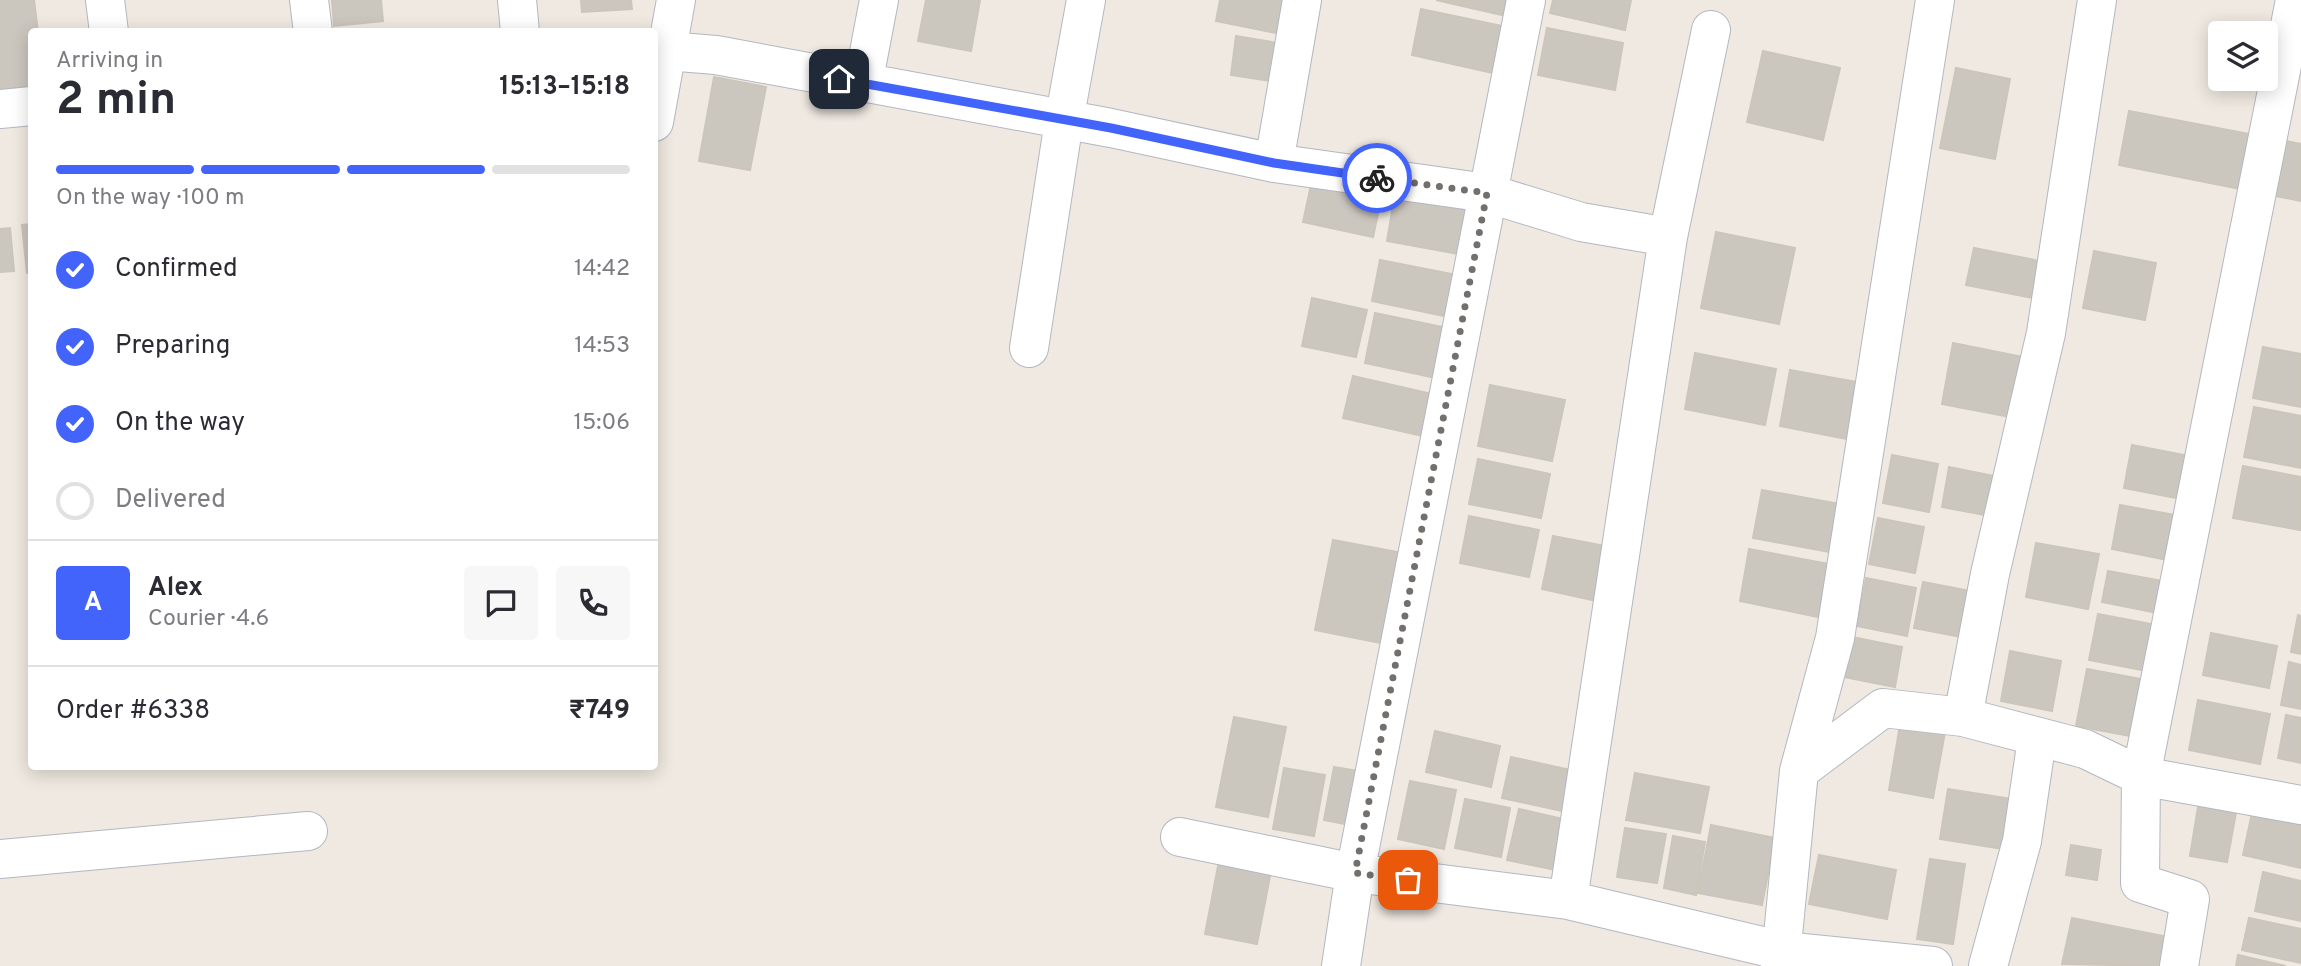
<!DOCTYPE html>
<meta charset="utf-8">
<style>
:root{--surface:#fff;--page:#f7f7f7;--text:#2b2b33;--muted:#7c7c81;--line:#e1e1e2;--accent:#4264fb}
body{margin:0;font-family:Overpass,sans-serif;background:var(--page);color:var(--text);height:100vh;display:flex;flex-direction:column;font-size:26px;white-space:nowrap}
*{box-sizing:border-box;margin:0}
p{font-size:23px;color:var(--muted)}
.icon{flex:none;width:38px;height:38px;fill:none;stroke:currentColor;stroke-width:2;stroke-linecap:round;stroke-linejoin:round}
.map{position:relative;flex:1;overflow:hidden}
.details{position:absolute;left:28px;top:28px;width:630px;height:742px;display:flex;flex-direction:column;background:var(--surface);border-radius:7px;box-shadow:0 4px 18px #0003}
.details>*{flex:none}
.buttons{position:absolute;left:2208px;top:21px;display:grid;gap:14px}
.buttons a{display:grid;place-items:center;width:70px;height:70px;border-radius:7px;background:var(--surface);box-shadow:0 4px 18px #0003;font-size:35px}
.pin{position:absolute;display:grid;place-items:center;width:60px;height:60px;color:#fff;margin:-30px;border-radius:14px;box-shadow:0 4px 10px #0006}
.courier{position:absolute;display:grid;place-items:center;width:70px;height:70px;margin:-35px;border:5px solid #4264fb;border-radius:50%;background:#fff;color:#222;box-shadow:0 2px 9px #0007}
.headline em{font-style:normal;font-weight:700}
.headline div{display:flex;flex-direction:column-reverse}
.headline{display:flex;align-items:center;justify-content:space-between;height:119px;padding:0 28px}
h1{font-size:46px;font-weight:700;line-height:52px}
.bar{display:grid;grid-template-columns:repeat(4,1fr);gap:10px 7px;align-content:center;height:84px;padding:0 28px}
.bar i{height:9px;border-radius:5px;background:var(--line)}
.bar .current{background:var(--accent)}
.bar p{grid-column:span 4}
.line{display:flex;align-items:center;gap:18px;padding:0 28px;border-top:2px solid var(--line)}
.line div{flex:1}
.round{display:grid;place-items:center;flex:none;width:74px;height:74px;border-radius:7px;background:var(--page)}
ol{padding:0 28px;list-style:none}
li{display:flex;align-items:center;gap:21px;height:77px}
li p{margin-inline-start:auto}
li .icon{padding:7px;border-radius:50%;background:var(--accent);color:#fff;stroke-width:4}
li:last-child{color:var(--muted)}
li i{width:38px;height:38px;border:4px solid var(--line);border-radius:50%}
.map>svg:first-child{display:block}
.building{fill:#cbc7bf;stroke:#cbc5ba;stroke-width:2}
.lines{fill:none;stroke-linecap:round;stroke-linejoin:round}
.minor-casing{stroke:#b4b7c1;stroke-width:40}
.minor{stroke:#fff;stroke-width:38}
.done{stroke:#726f6d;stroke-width:7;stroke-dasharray:0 12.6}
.route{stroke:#4264fb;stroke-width:9}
</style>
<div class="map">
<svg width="2301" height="966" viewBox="0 0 2301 966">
<rect width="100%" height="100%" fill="#efe9e1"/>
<path class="building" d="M0,0H34L38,32H32V86L0,90Z
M332,0H381L383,21L334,26Z
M581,0H631L632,9L582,12Z
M926,0H980L971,51L918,41Z
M1220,0H1288L1281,34L1216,21Z
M1436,0H1506L1502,15Z
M1553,0H1631L1625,30L1550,13Z
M1421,9L1502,26L1493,73L1412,55Z
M1547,28L1623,43L1615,90L1538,75Z
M1236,36L1283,44L1277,82L1231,75Z
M1763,51L1840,68L1823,140L1747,122Z
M1956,68L2010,79L1995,159L1940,148Z
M714,77L766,87L750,170L699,161Z
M2129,111L2301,144V201L2119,165Z
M1314,171L1384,186L1373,237L1303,222Z
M1396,188L1473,201L1464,255L1387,241Z
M32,224V273H27L22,225Z
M10,228L14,271L0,272V229Z
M1716,232L1795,248L1779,324L1701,308Z
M1974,248L2050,263L2043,300L1966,285Z
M2094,251L2156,263L2145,320L2083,308Z
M1380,260L1457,275L1449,317L1372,301Z
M1312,298L1367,310L1356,357L1302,346Z
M1375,313L1452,329L1441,379L1365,363Z
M1953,343L2033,359L2021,419L1942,404Z
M2263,347L2301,354V407L2253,398Z
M1695,353L1776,369L1765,425L1685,409Z
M1790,370L1857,382L1847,439L1780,426Z
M1353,376L1432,394L1423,436L1343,418Z
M1490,385L1565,400L1552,461L1478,446Z
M2254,407L2301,416V468L2244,457Z
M2132,445L2210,460L2202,503L2124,488Z
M1892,455L1938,464L1929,512L1883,503Z
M1478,459L1550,474L1541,518L1469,504Z
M2243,466L2301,477L2300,530L2233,518Z
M1949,467L2004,478L1996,517L1942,507Z
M1762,490L1840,504L1830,552L1753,538Z
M2120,505L2197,519L2188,564L2112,549Z
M1469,516L1539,530L1529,577L1460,563Z
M1878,518L1924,527L1915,573L1869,564Z
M1553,536L1626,550L1615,605L1542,589Z
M1333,540L1403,553L1386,644L1315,630Z
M2036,543L2099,554L2088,609L2026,597Z
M1749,549L1829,564L1818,617L1740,601Z
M2108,571L2179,584L2173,616L2102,602Z
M1866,578L1916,588L1907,636L1857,626Z
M1923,582L1986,594L1977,640L1914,628Z
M2098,614L2167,627L2158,673L2089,660Z
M2298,615L2301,616V654L2291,652Z
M2211,633L2277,646L2269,688L2203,675Z
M1852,637L1902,647L1895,687L1844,677Z
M2010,651L2061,661L2052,711L2001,701Z
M2289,662L2301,665V709L2281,705Z
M2087,669L2157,682L2147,739L2076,726Z
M2198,700L2270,714L2260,764L2189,750Z
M2286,715L2301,718V763L2278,758Z
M1234,717L1286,727L1268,817L1216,807Z
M1900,725L1945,732L1933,798L1889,790Z
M1435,731L1500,746L1491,787L1426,772Z
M1511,757L1575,771L1567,812L1502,798Z
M1334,767L1370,773L1360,827L1324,820Z
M1284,768L1325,775L1314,836L1273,829Z
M1635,773L1709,787L1700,833L1626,820Z
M1410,781L1456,790L1444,849L1398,839Z
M1948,789L2025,801L2016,851L1940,839Z
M1465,799L1510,808L1501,857L1455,848Z
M2199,801L2237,807L2227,862L2190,856Z
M1519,809L1567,820L1556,870L1507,860Z
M2252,813L2301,823V868L2243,855Z
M1711,825L1775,838L1762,905L1698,893Z
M1625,828L1666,834L1657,883L1617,877Z
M1673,836L1705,842L1696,895L1664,888Z
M2071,845L2101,850L2097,880L2066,875Z
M1819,855L1896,870L1887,919L1809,904Z
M1930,859L1965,864L1953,944L1917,939Z
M1219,861L1271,871L1257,944L1205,934Z
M2263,872L2301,881V921L2255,911Z
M2072,918L2168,937L2162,966L2062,964Z
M2249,918L2301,929V963L2242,950Z
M2238,955L2286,966H2236Z"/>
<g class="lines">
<g class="minor-casing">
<path id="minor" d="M105,0L109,32
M309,0L313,32
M517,0L520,32
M654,50L716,55L1111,128L1274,163L1487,193L1581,222L1668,237
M863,84L879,0
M0,109L32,106
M654,122L676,0
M1274,163L1302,0
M1029,348L1064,121L1086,0
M1963,717L1990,574L2046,333L2097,0
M1799,771L1883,708L1963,717L2085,749L2141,776L2301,805
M1180,837L1355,873L1568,900L1783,951L1933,966
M0,859L308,831
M1568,900L1668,237L1711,30
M1341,966L1355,873L1526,0
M1780,966L1799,771L1835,638L1935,0
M1988,966L2022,841L2037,739
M2179,966L2190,899L2140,883L2141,776L2295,0"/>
</g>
<use href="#minor" class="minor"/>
</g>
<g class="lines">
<path class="done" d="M1377,178L1487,193L1355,873L1408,880"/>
<path class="route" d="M839,79L1111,128L1274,163L1377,178"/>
</g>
</svg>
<div class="buttons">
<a><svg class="icon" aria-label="layers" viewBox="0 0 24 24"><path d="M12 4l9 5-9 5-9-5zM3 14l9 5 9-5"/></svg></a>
</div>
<div class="pin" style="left:1408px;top:880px;background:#ea580c"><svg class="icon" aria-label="bag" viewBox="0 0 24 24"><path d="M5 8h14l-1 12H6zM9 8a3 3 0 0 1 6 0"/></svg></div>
<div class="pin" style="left:839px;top:79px;background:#1f2937"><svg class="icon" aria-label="home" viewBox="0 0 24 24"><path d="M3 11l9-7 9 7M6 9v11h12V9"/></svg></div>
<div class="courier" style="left:1377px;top:178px"><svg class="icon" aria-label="bike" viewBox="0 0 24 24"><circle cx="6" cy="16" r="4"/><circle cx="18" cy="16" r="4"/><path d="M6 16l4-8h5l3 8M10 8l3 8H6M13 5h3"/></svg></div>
<section class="details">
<div class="headline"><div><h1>2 min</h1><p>Arriving in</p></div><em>15:13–15:18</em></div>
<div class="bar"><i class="current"></i><i class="current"></i><i class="current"></i><i></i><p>On the way · 100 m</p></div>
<ol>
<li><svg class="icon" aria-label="check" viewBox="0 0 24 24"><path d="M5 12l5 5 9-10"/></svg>Confirmed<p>14:42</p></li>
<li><svg class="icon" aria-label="check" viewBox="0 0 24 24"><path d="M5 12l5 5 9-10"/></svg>Preparing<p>14:53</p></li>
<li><svg class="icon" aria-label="check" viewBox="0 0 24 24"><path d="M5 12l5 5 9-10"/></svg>On the way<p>15:06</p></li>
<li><i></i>Delivered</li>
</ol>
<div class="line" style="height:126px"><b class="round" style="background:var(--accent);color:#fff">A</b><div><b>Alex</b><p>Courier · 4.6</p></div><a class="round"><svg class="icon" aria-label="chat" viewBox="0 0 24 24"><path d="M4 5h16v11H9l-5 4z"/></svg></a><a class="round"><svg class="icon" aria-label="phone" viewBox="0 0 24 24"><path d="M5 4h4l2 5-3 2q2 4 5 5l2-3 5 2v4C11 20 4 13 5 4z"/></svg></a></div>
<div class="line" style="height:91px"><div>Order #6338</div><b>₹749</b></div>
</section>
</div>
